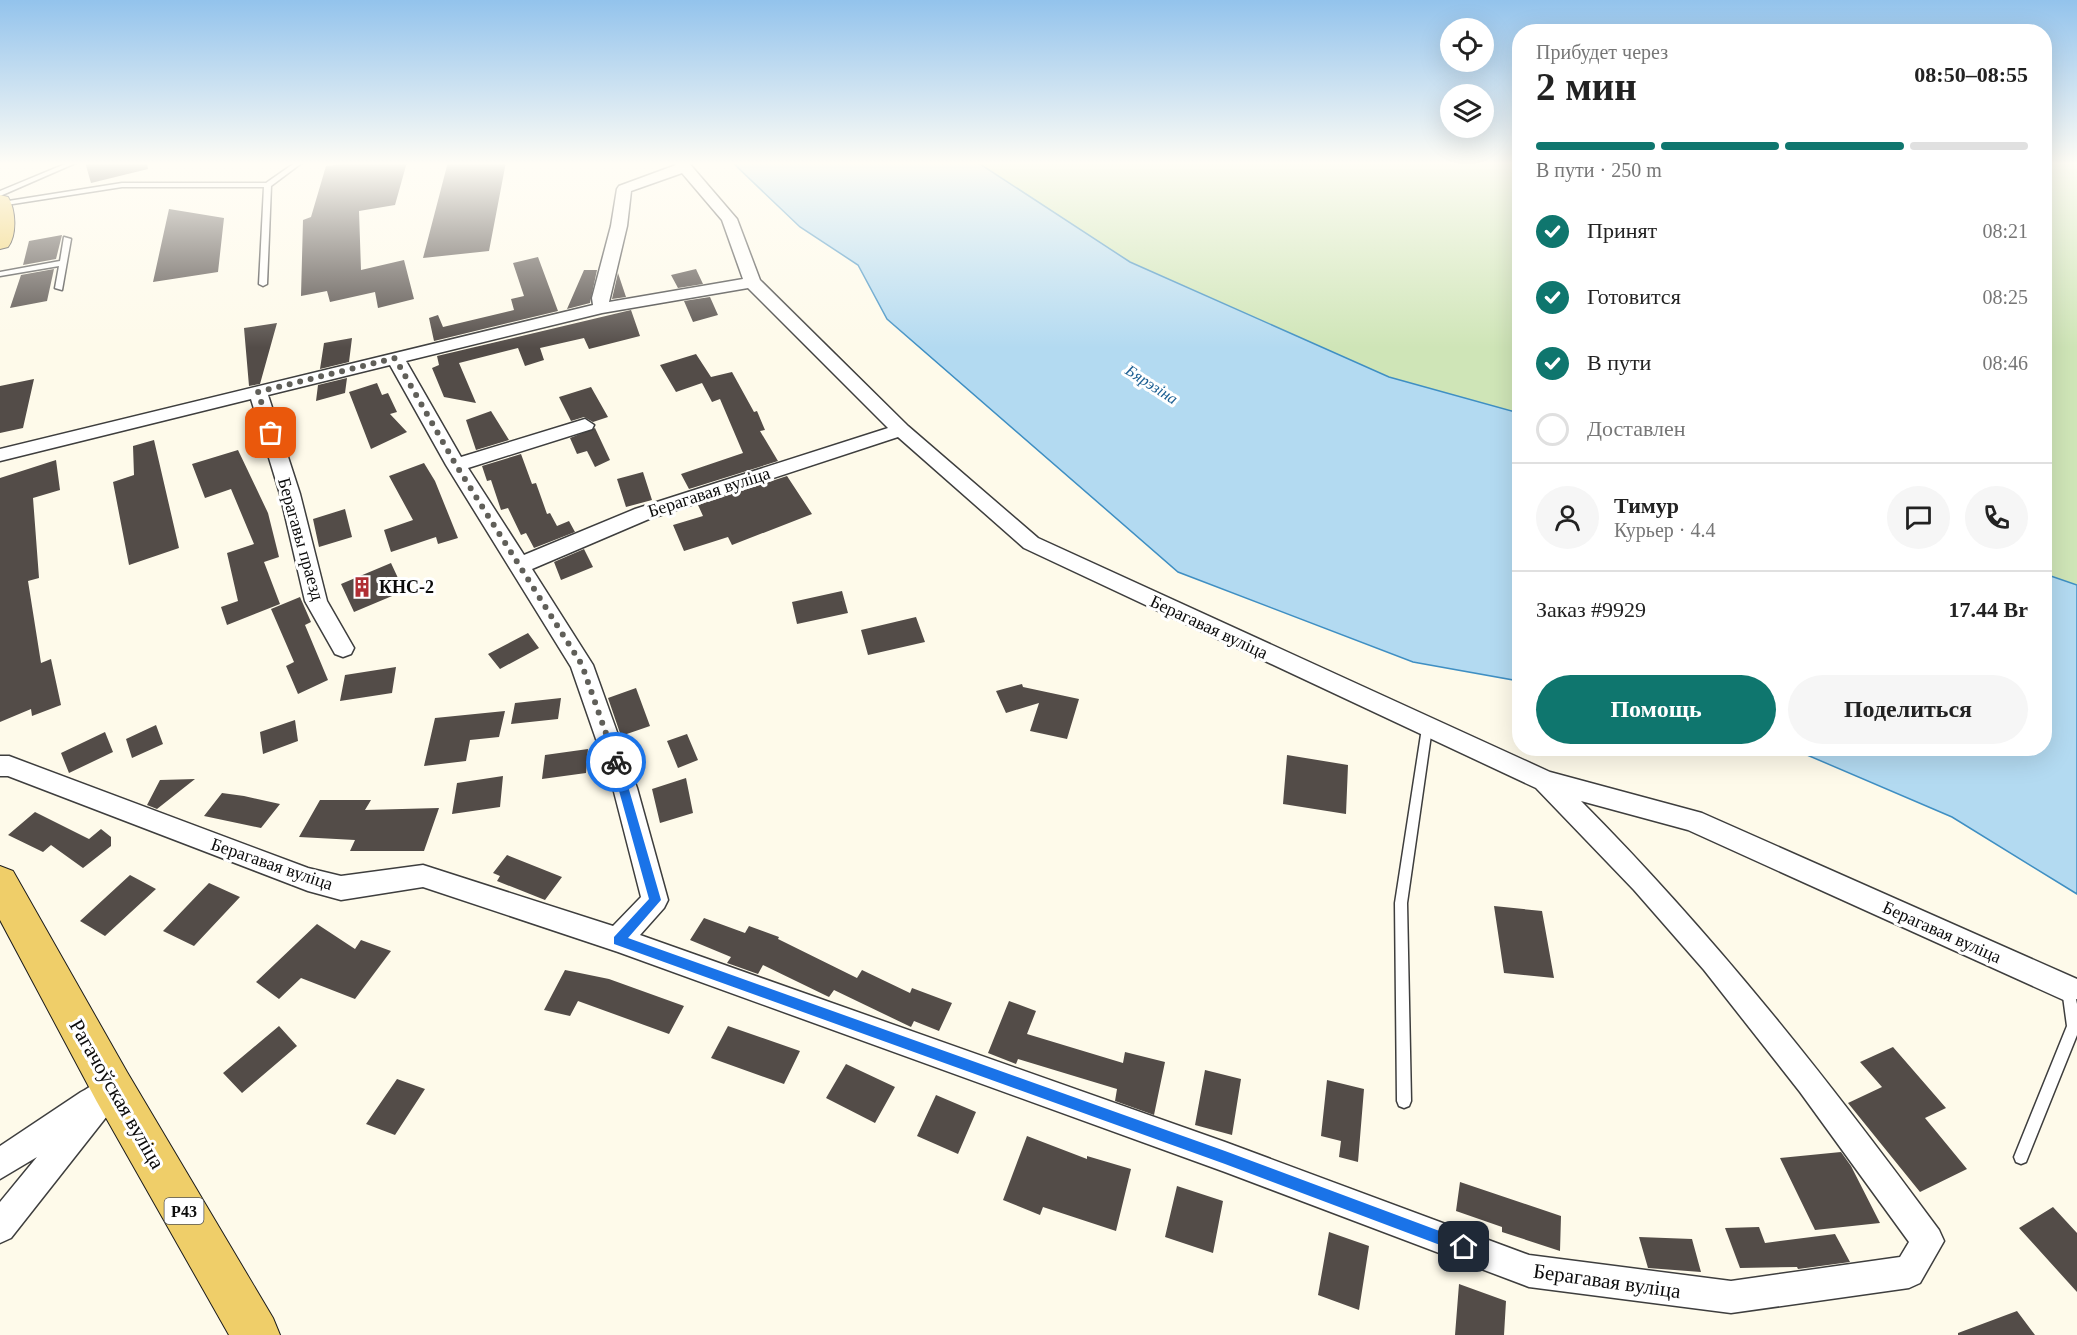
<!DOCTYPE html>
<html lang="ru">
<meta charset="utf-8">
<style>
:root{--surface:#fff;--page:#f6f6f6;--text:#222;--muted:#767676;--line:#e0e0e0;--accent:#0f766e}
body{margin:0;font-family:Georgia,serif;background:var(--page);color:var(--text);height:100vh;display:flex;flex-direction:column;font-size:22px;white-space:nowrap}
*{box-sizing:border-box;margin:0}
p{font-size:20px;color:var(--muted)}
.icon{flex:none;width:33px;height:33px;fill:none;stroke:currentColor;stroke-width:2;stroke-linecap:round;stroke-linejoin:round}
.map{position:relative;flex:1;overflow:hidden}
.details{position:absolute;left:1512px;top:24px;width:540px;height:732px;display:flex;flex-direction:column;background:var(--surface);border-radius:24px;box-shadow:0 6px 24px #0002}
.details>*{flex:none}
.fabs{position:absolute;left:1440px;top:18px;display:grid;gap:12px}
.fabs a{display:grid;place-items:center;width:54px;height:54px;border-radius:50%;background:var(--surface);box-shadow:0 6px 24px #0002;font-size:30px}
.pin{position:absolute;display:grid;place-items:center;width:51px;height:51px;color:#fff;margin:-26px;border-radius:12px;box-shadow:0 3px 9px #0006}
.courier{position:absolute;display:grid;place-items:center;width:60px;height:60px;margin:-30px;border:4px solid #1a73e8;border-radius:50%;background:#fff;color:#222;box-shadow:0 2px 8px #0007}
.summary em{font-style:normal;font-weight:800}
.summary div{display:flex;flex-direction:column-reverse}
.summary{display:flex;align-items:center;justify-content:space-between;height:102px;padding:0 24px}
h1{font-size:39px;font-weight:800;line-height:45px}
.bar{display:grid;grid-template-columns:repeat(4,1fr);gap:9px 6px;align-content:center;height:72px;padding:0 24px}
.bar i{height:8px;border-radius:4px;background:var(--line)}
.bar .active{background:var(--accent)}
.bar p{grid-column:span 4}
.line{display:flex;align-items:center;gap:15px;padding:0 24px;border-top:2px solid var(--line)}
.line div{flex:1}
.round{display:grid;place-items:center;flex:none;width:63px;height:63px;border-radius:32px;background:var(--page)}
ol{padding:0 24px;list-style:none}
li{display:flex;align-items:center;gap:18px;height:66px}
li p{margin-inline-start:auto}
li .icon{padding:6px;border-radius:50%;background:var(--accent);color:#fff;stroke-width:4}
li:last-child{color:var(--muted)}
li i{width:33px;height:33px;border:3px solid var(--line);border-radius:50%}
.action{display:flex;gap:12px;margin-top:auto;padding:12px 24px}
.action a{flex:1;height:69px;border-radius:36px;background:var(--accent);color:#fff;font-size:24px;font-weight:800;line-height:69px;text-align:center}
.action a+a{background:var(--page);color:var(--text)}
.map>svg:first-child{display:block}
.green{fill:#cfe5b7}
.water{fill:#b3daf1;stroke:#3f8fc3;stroke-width:1.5}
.building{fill:#534c48}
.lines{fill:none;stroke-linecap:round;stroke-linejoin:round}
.lane-casing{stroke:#3e3e3e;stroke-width:3}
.street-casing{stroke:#3e3e3e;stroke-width:3}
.primary-casing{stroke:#1c1c1c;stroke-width:2}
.lane{fill:#fff;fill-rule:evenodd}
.street{fill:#fff;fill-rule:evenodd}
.primary{fill:#efce69;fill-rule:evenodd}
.route{fill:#1a73e8}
.done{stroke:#605f59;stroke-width:6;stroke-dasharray:0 10.8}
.labels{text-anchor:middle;stroke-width:6;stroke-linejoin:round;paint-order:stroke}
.far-water-label{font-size:16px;font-style:italic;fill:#1e6093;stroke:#fff}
.shield{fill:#fff;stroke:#545454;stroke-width:1.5}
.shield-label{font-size:16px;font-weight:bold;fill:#0b0b0b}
.street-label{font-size:18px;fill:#0b0b0b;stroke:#fff}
.poi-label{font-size:18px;font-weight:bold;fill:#0b0b0b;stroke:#fff;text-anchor:start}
.near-street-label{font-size:21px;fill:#0b0b0b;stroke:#fff}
</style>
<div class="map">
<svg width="2077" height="1335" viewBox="0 0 2077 1335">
<rect width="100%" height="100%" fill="#fefaea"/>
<path class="green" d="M974,162H1519V425L1378,381L1116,264Z
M2044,162H2077V598L2045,588Z"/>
<path class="water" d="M732,162H977L1130,262L1389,377L1519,413V681L1413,662L1178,572L887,319L858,265L800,227Z
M2045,574L2077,585V894L1952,817L1793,749L2044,748Z"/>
<path class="building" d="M85,162H147L148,169L91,183Z
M359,162H407L395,205L359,211L361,270L404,260L414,299L378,308L375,292L330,302L327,291L301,296L303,220L311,217L326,166Z
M448,162H506L489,251L423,258Z
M169,209L224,218L218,272L153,282Z
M62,235L56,259L23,265L29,241Z
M538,257L558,311L434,341L429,318L438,315L443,327L514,310L511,299L524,296L513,263Z
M54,269L47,301L10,308L21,275Z
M696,269L703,284L678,288L671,275Z
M584,270H597L590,303L567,309Z
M618,273L626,297L612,299Z
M710,297L718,315L693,322L684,301Z
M631,310L640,336L589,349L584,338L540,348L544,360L525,366L518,348L459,363L476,403L444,397L432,368L439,365L437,356Z
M277,323L260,384L249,386L244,328Z
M352,338L349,362L320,369L324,343Z
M696,354L711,377L732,372L754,412L757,411L765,430L760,431L778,461L689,489L681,474L743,453L720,399L712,402L702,383L676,392L660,365Z
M347,378L345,393L316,401L318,385Z
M34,379L23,428L0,433V386Z
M377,383L382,395L388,393L397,412L390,414L407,432L371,449L349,392Z
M591,387L608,417L593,422L584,417L571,421L559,397Z
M491,411L509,440L476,450L466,420Z
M595,428L610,460L595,467L587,451L577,454L570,438Z
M154,440L179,548L129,565L113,482L134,475L133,446Z
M238,450L268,513L279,557L264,562L280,604L227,625L221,607L238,601L227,553L254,544L231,489L205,498L192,464Z
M521,454L532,484L536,483L547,514L550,513L557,526L569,521L575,532L534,548L526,533L521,535L508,508L501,510L491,480L487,481L482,466Z
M56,460L60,490L33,498L39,578L28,581L41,663L51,659L61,705L32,716L31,709L0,722V478Z
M424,463L435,481L458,538L438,544L436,537L391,552L384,530L413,520L389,476Z
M643,472L652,500L626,507L617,479Z
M787,476L812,514L732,545L728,537L684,551L673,525L703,516L698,505Z
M345,509L352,537L319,547L313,519Z
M584,549L593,567L561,580L554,562Z
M391,563L404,591L354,612L341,584Z
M842,591L848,613L797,624L792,602Z
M300,597L311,622L305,625L328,680L298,694L286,666L294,662L271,609Z
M916,617L925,642L868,655L861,630Z
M528,633L539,648L500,669L488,654Z
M396,667L392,693L340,701L345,675Z
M1022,684L1023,687L1079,699L1067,739L1030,731L1039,703L1006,713L996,691Z
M636,688L650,726L621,736L608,698Z
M561,698L558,719L511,724L515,703Z
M505,711L499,737L470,740L466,761L424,766L435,718Z
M295,720L298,741L263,754L260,732Z
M156,725L163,744L132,758L126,739Z
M105,732L113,752L69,773L61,753Z
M687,734L698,760L678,768L667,741Z
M588,749L586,773L542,779L545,755Z
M1287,755L1348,765L1346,814L1283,804Z
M503,776L500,807L452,814L457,783Z
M686,778L693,813L660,823L652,789Z
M195,779L157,809L147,805L160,780Z
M222,793L244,796L280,804L261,828L204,816Z
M320,800H371L365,810L439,808L424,851H350L355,840L299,837Z
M35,812L89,839L101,829L111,837V846L83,868L51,845L43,852L8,835Z
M507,855L562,877L545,900L497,881L500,876L493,873Z
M130,875L156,889L105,936L80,921Z
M209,883L240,897L194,946L163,931Z
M1494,906L1542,911L1554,978L1504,973Z
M704,918L745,933L749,926L779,937L778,939L857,978L862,970L910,993L912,988L952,1003L939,1031L914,1021L911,1027L834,990L829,997L763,965L758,974L727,963L731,957L690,940Z
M317,924L355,949L361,940L391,951L355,999L301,978L279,999L256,982Z
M565,970L609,979L684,1006L669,1034L578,1001L570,1016L544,1010Z
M1009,1001L1036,1011L1027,1034L1123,1063L1125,1052L1165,1062L1154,1115L1115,1101L1117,1089L1018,1059L1016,1064L988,1053Z
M279,1026L297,1046L242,1093L223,1073Z
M728,1026L800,1051L784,1084L711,1058Z
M1893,1047L1946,1108L1925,1118L1967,1169L1920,1192L1848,1103L1882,1087L1860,1062Z
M846,1064L895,1087L875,1123L826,1098Z
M1205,1070L1241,1079L1232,1135L1195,1125Z
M397,1079L425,1089L395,1135L366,1124Z
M1327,1080L1364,1089L1358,1162L1339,1157L1341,1141L1321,1136Z
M936,1095L976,1112L958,1154L917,1136Z
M1027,1136L1087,1159V1156L1131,1169L1116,1231L1043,1207L1040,1215L1003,1200Z
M1841,1152L1851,1166L1880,1223L1815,1230L1780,1158Z
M1460,1182L1561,1216L1560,1251L1502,1232V1227L1456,1211Z
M1177,1186L1223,1201L1213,1253L1165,1237Z
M2053,1207L2077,1233V1292L2019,1228Z
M1759,1227L1765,1243L1835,1234L1850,1262L1798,1269L1797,1267L1740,1268L1725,1228Z
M1329,1232L1369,1246L1359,1310L1318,1295Z
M1639,1237L1692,1239L1701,1272L1648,1268Z
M1459,1284L1506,1301L1504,1335H1455Z
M2017,1311L2035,1335H1958V1333Z"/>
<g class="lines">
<g class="lane-casing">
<path id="lane" d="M70,162H78L0,196V191Z
M296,162H303L271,186L267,284L263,286L259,284L264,187H122L0,206V202H2L122,183H266Z
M64,237L71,239L62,290L55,288L59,266L0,276V272L60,261Z
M1427,724L1431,725L1432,728L1407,903L1411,1101L1409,1106L1404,1108L1399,1106L1397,1101L1395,903L1422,728L1423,725Z
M2068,983L2073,985L2077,1004V1035L2026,1162L2021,1164L2016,1162L2014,1157L2067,1026L2062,989L2063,985Z"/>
</g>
<g class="street-casing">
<path id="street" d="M674,162H688L737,219L760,280L908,426L1038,538L1550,772L1702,813L2077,979V999L2068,1002L1688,830L1581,801C1715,936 1827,1078 1939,1230L1944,1241L1920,1283L1909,1288L1731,1313L1529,1287L1225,1172L618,952L423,887L341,900L308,891L8,776H0V756H9L308,868L341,876L423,865L613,926L641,897L613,788L571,667L446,465L390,365L268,395L300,494L327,601L354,648L351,654L343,657L335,654L305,601L280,494L251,399L0,461V449L593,305L592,298L611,226L617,189L619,186L676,165ZM682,173L722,220L743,279L609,302L627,226L631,191ZM748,288L888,428L635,509L524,555L468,468L592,429L594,425L585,419L461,457L406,361L602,313ZM898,437L1024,548L1536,788L1634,890L1704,970L1800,1092L1909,1242L1900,1257L1731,1281L1529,1255L1225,1142L640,935L664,908L668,900L637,788L593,665L532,569L649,519Z
M112,1072L122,1077L127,1087L122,1097L11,1238L0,1243V1202L37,1157L0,1179V1146L81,1092C93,1086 99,1078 112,1072Z"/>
</g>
<g class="primary-casing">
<path id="primary" d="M0,195L8,197C16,210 17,235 8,247L0,249Z
M0,866L13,871L127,1072L273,1318L280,1335H229L97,1102L0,920Z"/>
</g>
<use href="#lane" class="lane"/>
<use href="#street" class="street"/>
<use href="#primary" class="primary"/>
</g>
<linearGradient id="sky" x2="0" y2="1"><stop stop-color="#93c3ec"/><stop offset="0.47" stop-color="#fffdf6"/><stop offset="1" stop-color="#fffdf6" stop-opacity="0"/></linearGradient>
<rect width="2077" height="348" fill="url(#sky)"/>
<path class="route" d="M616,757L621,762L661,900L628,938L1225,1151L1469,1242V1252L1464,1254L1225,1164L614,944V937L649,899L611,762Z"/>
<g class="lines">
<path class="done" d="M271,433L258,392L395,358L456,465L582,665L616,762"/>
</g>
<defs>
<g id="building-bare" transform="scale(1.62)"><path d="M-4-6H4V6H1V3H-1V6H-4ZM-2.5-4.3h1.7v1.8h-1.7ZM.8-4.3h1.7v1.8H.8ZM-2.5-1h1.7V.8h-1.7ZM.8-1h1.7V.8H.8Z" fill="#b02e34" stroke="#fff" stroke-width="2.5" paint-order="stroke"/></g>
</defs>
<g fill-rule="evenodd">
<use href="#building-bare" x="362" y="587"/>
</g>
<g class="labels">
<g class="far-water-label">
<text transform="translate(1152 384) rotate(33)" y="6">Бярэзіна</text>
</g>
<rect class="shield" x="164.5" y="1198" width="39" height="26" rx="4.5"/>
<g class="shield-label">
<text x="184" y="1217">Р43</text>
</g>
<g class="street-label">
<text transform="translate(709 492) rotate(-18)" y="6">Берагавая вуліца</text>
<text transform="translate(301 539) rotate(74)" y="6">Берагавы праезд</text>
<text transform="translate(1209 627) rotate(25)" y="6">Берагавая вуліца</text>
<text transform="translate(272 864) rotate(19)" y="6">Берагавая вуліца</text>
<text transform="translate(1942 932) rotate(24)" y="6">Берагавая вуліца</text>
</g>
<g class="poi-label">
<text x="379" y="593">КНС-2</text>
</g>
<g class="near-street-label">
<text transform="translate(117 1094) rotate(60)" y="7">Рагачоўская вуліца</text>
<text transform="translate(1607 1281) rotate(8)" y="7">Берагавая вуліца</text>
</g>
</g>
</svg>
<div class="fabs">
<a><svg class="icon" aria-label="locate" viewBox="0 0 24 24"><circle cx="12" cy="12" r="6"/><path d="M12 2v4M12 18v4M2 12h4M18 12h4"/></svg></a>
<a><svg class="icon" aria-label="layers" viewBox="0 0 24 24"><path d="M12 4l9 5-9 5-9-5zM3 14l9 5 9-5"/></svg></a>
</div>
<div class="pin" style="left:271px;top:433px;background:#ea580c"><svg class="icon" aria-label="bag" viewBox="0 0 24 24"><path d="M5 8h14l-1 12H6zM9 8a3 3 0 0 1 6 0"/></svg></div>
<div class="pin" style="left:1464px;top:1247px;background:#1f2937"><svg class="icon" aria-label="home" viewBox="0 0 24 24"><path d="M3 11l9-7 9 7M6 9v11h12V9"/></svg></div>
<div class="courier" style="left:616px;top:762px"><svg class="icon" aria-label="bike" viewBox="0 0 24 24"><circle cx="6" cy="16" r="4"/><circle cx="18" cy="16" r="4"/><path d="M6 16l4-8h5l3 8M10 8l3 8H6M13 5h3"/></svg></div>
<section class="details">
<div class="summary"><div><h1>2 мин</h1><p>Прибудет через</p></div><em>08:50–08:55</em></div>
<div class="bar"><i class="active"></i><i class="active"></i><i class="active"></i><i></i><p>В пути · 250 m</p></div>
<ol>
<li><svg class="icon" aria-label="check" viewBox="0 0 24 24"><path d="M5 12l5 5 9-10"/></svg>Принят<p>08:21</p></li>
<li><svg class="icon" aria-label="check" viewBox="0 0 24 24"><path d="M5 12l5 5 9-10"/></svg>Готовится<p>08:25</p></li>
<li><svg class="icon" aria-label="check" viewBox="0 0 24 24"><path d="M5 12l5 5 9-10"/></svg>В пути<p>08:46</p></li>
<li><i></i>Доставлен</li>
</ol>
<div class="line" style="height:108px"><a class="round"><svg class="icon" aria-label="person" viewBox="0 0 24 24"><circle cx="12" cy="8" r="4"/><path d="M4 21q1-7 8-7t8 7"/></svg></a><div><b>Тимур</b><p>Курьер · 4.4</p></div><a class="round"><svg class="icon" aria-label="chat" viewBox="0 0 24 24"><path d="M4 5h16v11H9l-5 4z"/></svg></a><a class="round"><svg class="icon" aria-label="phone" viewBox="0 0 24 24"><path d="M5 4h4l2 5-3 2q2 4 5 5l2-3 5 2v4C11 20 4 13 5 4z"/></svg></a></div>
<div class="line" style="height:78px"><div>Заказ #9929</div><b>17.44 Br</b></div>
<div class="action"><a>Помощь</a><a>Поделиться</a></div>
</section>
</div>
